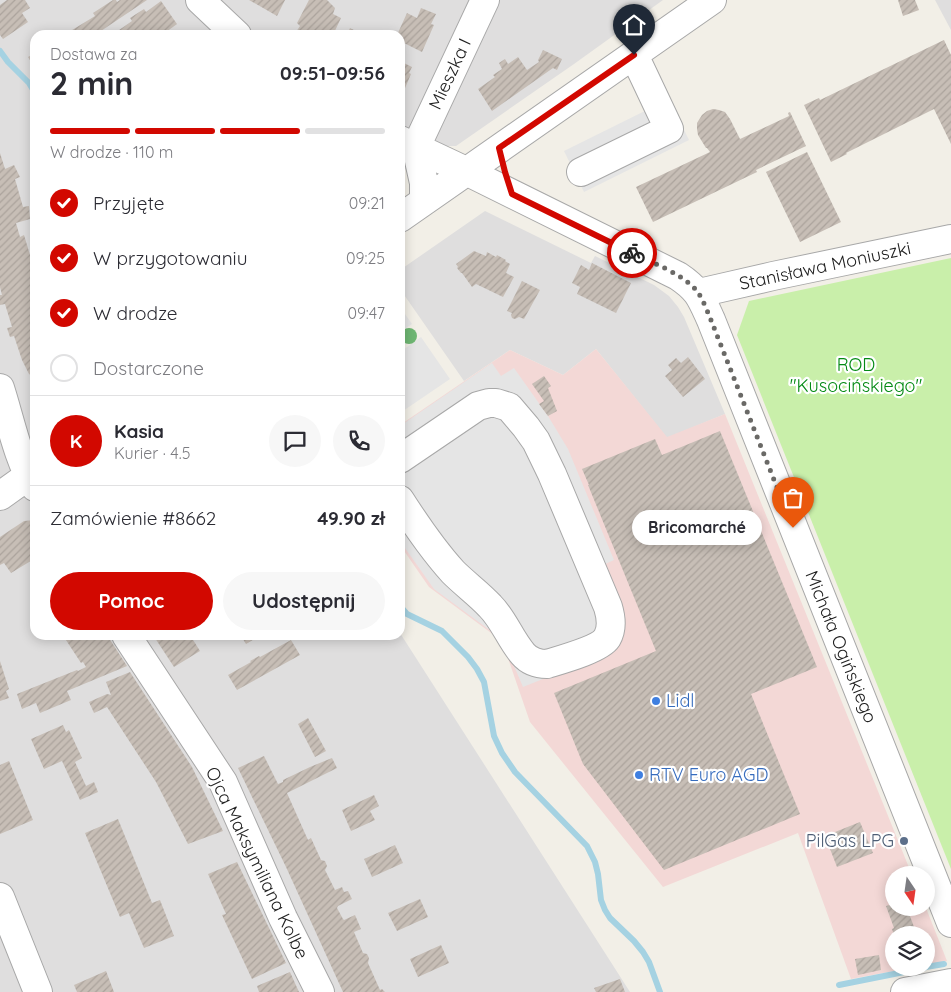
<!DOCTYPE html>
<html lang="pl">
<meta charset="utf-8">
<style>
:root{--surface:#fff;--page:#f7f7f7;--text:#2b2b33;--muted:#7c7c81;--line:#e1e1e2;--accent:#d20800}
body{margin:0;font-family:Quicksand,sans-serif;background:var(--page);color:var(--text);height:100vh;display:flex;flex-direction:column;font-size:19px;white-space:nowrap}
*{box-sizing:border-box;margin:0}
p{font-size:16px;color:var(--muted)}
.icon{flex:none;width:28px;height:28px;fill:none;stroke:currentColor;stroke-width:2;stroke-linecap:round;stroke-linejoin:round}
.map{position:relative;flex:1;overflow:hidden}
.sheet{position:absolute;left:30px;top:30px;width:375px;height:610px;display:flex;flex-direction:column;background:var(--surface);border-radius:15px;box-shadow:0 2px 12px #0003}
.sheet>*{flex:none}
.needle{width:32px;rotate:167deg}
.fabs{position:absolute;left:885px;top:866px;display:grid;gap:10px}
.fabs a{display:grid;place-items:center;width:50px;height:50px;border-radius:50%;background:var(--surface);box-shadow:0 2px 12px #0003;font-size:25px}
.pin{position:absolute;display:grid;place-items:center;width:42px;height:42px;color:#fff;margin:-51px -21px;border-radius:50% 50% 50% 0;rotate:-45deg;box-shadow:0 0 5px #0007}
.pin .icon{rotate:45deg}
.courier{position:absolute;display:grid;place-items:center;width:50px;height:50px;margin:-25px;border:4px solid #d20800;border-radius:50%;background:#fff;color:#222;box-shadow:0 1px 6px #0007}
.bubble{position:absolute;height:35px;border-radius:18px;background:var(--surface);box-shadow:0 2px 12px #0003;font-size:16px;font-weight:800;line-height:35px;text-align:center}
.head em{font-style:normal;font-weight:800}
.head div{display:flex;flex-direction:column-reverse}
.head{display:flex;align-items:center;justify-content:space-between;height:85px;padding:0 20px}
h1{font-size:32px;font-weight:800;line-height:38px}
.bar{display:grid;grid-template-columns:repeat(4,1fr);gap:8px 5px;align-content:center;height:60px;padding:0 20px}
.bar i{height:6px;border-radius:4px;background:var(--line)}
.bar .on{background:var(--accent)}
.bar p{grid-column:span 4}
.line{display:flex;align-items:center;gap:12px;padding:0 20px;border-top:1px solid var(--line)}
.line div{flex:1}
.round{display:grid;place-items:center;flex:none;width:52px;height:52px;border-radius:26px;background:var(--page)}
ol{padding:0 20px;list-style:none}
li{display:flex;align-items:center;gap:15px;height:55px}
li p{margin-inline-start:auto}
li .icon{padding:5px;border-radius:50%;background:var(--accent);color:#fff;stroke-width:4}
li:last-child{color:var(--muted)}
li i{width:28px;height:28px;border:2px solid var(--line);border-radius:50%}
.action{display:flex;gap:10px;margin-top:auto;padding:10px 20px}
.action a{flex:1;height:58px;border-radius:30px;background:var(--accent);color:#fff;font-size:20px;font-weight:800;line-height:58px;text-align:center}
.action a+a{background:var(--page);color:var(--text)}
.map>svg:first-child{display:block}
.residential{fill:#dfdede}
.commercial{fill:#f3d8d6}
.garden{fill:#c9efaa}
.parking{fill:#e5e5e5}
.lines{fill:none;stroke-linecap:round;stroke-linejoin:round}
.stream{stroke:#a5d2e2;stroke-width:6}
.building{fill:url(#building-hatch)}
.minor-casing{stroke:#a8a8a8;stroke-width:30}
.minor{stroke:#fff;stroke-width:28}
.tree{fill:#6fb773}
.done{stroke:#6a6966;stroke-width:5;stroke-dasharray:0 9}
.route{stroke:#d20800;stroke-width:6}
.shop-dot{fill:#3f7fe0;stroke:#fff;stroke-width:2}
.service-dot{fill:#5c6f8a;stroke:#fff;stroke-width:2}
.labels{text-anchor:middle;stroke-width:4.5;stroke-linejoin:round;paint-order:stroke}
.street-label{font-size:18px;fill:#212121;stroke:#fff}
.park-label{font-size:18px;fill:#048a14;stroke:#fff}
.shop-label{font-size:18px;fill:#366cbe;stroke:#fff;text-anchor:start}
.service-label{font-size:18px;fill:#4e5e75;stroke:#fff;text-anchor:end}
</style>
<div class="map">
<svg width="951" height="992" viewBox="0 0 951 992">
<defs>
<pattern id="building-hatch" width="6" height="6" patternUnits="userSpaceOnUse" patternTransform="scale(1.25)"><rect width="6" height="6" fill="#c7beb6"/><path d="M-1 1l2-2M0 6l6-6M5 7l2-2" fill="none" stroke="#aba39c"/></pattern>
</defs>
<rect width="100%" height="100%" fill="#f2efe7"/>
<path class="residential" d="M0,0H663L574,64L456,146H440L400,173V35H35V635H400V633L630,992H0Z
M935,0H951V30Z
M485,211L591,263L595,256L654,285L669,296L678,307L684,317L725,414L667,438L596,349L563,375L510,350L464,381L400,289V270Z"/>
<path class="commercial" d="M596,349L667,437L725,414L912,875H894V908H926L947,961L926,965V935H894V968H910L851,979L798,833L663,887L530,722L502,641L429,587L400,545V425L510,350L563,375Z"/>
<path class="garden" d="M951,258V869L737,335L749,301Z"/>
<path class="parking" d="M669,99L689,140L584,192L564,151Z
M400,307L412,324L400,332Z
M421,337L450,379L400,413V352Z
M492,363L501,376L514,368L548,416L568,449L614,560L601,566L608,653L523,687L503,640L434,589L400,541V426Z"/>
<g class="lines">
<path class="stream" d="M0,51L8,62L29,83L35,93
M400,606L407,614L442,631L468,657L477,669L484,682L494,736L502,753L515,772L587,846L595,862L598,874L601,900L605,910L610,918L634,941L643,952L649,962L660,992
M926,967L944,964
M839,985L924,968"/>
</g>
<path class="building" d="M7,0H25L30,8L22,13L28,22L3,39L0,35V5Z
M113,0H116L117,2L120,0H147L95,35H64L95,16L93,13Z
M249,0H285L277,16Z
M309,0H327L335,8L333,14L341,18L333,35H294L300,26L297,23Z
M898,0H915L919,10L903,16Z
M161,1L177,24L162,35H112L132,21L130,18L144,9L146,12Z
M421,8L436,14L431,24L434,25L422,52L400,41V35H397L407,13L417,18Z
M350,28L363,35H347Z
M944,40L951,55V144L934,109L846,153L847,154L831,162L804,105L819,98L820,100Z
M543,50L562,59L557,70L553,68L492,111L478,89L495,77L493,75L502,69L499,63L505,59L508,64L518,57L527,70L539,62L538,60Z
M35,53V68L28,57Z
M400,61L412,67L409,73L411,74L400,100Z
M713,109L719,110L725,112L730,119L740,139L789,116L788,113L790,112L806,146L756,170L757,172L653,222L636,187L710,152L707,148H706L698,135L697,129V123L702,115L707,111Z
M807,152L841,222L800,242L766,172Z
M0,153L5,169L14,165L20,177L15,179L23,207L29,206L30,219L16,223L20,237L24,235L34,268L30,269L32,276L35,275V377L29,374L22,360L14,336L10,337L7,328L12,327L5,304L0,305V295H2L0,287Z
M474,251L486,256L487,252L496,257L497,255L506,260L505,261L510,264L506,273L514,277L503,297L476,284L472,287L462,273H461L457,268L458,267L456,264Z
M592,263L631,283L616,313L577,294L580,287L572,283L581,265L589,270Z
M522,281L540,290L524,319L519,317L515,319L512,318L511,315L512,313L507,311Z
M688,357L705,379L683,397L665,376L672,370L668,365L676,358L681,363Z
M544,376L551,386L548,388L557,411L548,416L539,404L544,401L532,384Z
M720,431L817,667L751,694L800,814L664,870L583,764L554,693L656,651L588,485H589L582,469L655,439L662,455Z
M35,520V561L34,559L11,573L4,563L0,565V537L24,521Z
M69,635H107L127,666L67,691L71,700L40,713L36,703L22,709L17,694L77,670L78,671L86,667L83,662L81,663L64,637Z
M153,635H190L200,651L174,667Z
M244,635H261L246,644L241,636Z
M291,640L300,655L237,690L228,675L251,662L250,661L259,656L260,657Z
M0,661L9,689L6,691L9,698L0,701Z
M130,672L192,767L223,831L188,844L156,782L107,707L94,713L89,702L107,694L111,695L106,682Z
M308,718L326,751L315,757L298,724Z
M63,725L66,732L69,730L82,758L75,762L86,786L94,782L98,792L80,800L62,761L44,769L31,739Z
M264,756L278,784L283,782V780L310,767L332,758L337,768L287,793L308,840L311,838L321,860L325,861L327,866L325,870L335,890L342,887L344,892L348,891L352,899L338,906L337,908L343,919L344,920L355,915L361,929L354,932L363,953L367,954L369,958L368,963L380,990L382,989L385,992H343L286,867L238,768Z
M9,761L33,820L0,834V765Z
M374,795L379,806L370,811L375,820L351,831L342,810Z
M118,819L152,903L160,900L174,936L144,948L129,913L120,917L85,833Z
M860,822L873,853L837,867L825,836Z
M395,845L403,863L372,877L364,859Z
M237,862L286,963L252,979L222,915L226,914L208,874Z
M420,899L428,917L397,931L388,913Z
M894,904V908H907L917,935H894L892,929L894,928L886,906Z
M894,941V957L888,943Z
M441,945L449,963L418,977L410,959Z
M879,955L881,970L858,975L855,959Z
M106,971L114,992H77L74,985Z
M290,972L299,992H259L257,986Z
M620,979L625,992H596L594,988Z"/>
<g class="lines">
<g class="minor-casing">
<path id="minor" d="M200,0L237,35
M400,140L466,171L678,276C699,290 701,298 711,320L951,923
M416,147L485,0
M416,147L424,183V201
M581,172L669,129L634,55
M400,218L712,0
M699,293L773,276L951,239
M0,388C10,419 18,460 35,487
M400,459L478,406L489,403H496L509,407L526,427L536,441L552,474L608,607C611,617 613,628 607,638C600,649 560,660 547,664C537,664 529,661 523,654C510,639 504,620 490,606C479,594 465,584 453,572C433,550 416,525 400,500
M0,496L35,471
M126,635L223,782L283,918L320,992
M0,897L38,992
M905,992L951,983"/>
</g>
<use href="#minor" class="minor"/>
</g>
<circle class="tree" cx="409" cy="336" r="8"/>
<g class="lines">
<path class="done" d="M632,253C653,263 683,274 697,291C703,299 707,311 711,320L793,528"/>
<path class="route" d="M632,253L512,194L505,172L499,148L634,55"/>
</g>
<g class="shop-dot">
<circle cx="656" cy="701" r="5"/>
<circle cx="639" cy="775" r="5"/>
</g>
<circle class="service-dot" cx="904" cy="841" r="5"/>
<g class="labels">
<g class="street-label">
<text transform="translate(450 74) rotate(-65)" y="6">Mieszka I</text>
<text transform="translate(825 266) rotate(-12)" y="6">Stanisława Moniuszki</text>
<text transform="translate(841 647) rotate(68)" y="6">Michała Ogińskiego</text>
<text transform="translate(257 863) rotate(64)" y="6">Ojca Maksymiliana Kolbe</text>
</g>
<g class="park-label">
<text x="856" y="371">ROD<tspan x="856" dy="21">"Kusocińskiego"</tspan></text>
</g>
<g class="shop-label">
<text x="666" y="707">Lidl</text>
<text x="649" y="781">RTV Euro AGD</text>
</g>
<g class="service-label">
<text x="894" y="847">PilGas LPG</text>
</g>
</g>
</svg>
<div class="fabs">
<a><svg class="needle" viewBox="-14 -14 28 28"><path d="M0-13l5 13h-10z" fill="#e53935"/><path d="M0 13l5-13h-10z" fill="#7c7c81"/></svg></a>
<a><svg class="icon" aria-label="layers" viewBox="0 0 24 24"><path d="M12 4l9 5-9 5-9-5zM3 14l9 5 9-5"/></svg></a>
</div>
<div class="pin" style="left:793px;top:528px;background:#ea580c"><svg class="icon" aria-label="bag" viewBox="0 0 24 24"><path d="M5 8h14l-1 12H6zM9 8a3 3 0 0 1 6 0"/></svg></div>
<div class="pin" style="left:634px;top:55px;background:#1f2937"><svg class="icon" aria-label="home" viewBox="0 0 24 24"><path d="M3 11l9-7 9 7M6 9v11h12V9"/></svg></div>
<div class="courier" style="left:632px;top:253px"><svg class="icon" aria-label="bike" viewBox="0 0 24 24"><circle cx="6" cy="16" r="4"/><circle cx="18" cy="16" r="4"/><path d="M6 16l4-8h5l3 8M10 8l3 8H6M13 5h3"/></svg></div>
<div class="bubble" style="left:632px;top:510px;width:130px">Bricomarché</div>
<section class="sheet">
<div class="head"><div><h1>2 min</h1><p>Dostawa za</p></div><em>09:51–09:56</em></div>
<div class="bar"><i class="on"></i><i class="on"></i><i class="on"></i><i></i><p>W drodze · 110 m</p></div>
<ol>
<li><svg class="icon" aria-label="check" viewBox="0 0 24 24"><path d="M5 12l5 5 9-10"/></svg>Przyjęte<p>09:21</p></li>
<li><svg class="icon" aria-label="check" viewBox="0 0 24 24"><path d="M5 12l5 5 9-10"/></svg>W przygotowaniu<p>09:25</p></li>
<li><svg class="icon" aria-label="check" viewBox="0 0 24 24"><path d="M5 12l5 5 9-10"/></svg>W drodze<p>09:47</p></li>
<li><i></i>Dostarczone</li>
</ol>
<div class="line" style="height:90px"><b class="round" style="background:var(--accent);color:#fff">K</b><div><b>Kasia</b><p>Kurier · 4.5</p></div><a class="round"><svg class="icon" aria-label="chat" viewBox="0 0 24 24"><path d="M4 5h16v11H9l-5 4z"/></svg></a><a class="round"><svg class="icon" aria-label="phone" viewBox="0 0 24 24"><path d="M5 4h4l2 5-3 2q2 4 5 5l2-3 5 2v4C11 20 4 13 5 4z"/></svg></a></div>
<div class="line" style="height:65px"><div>Zamówienie #8662</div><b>49.90 zł</b></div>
<div class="action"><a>Pomoc</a><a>Udostępnij</a></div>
</section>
</div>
